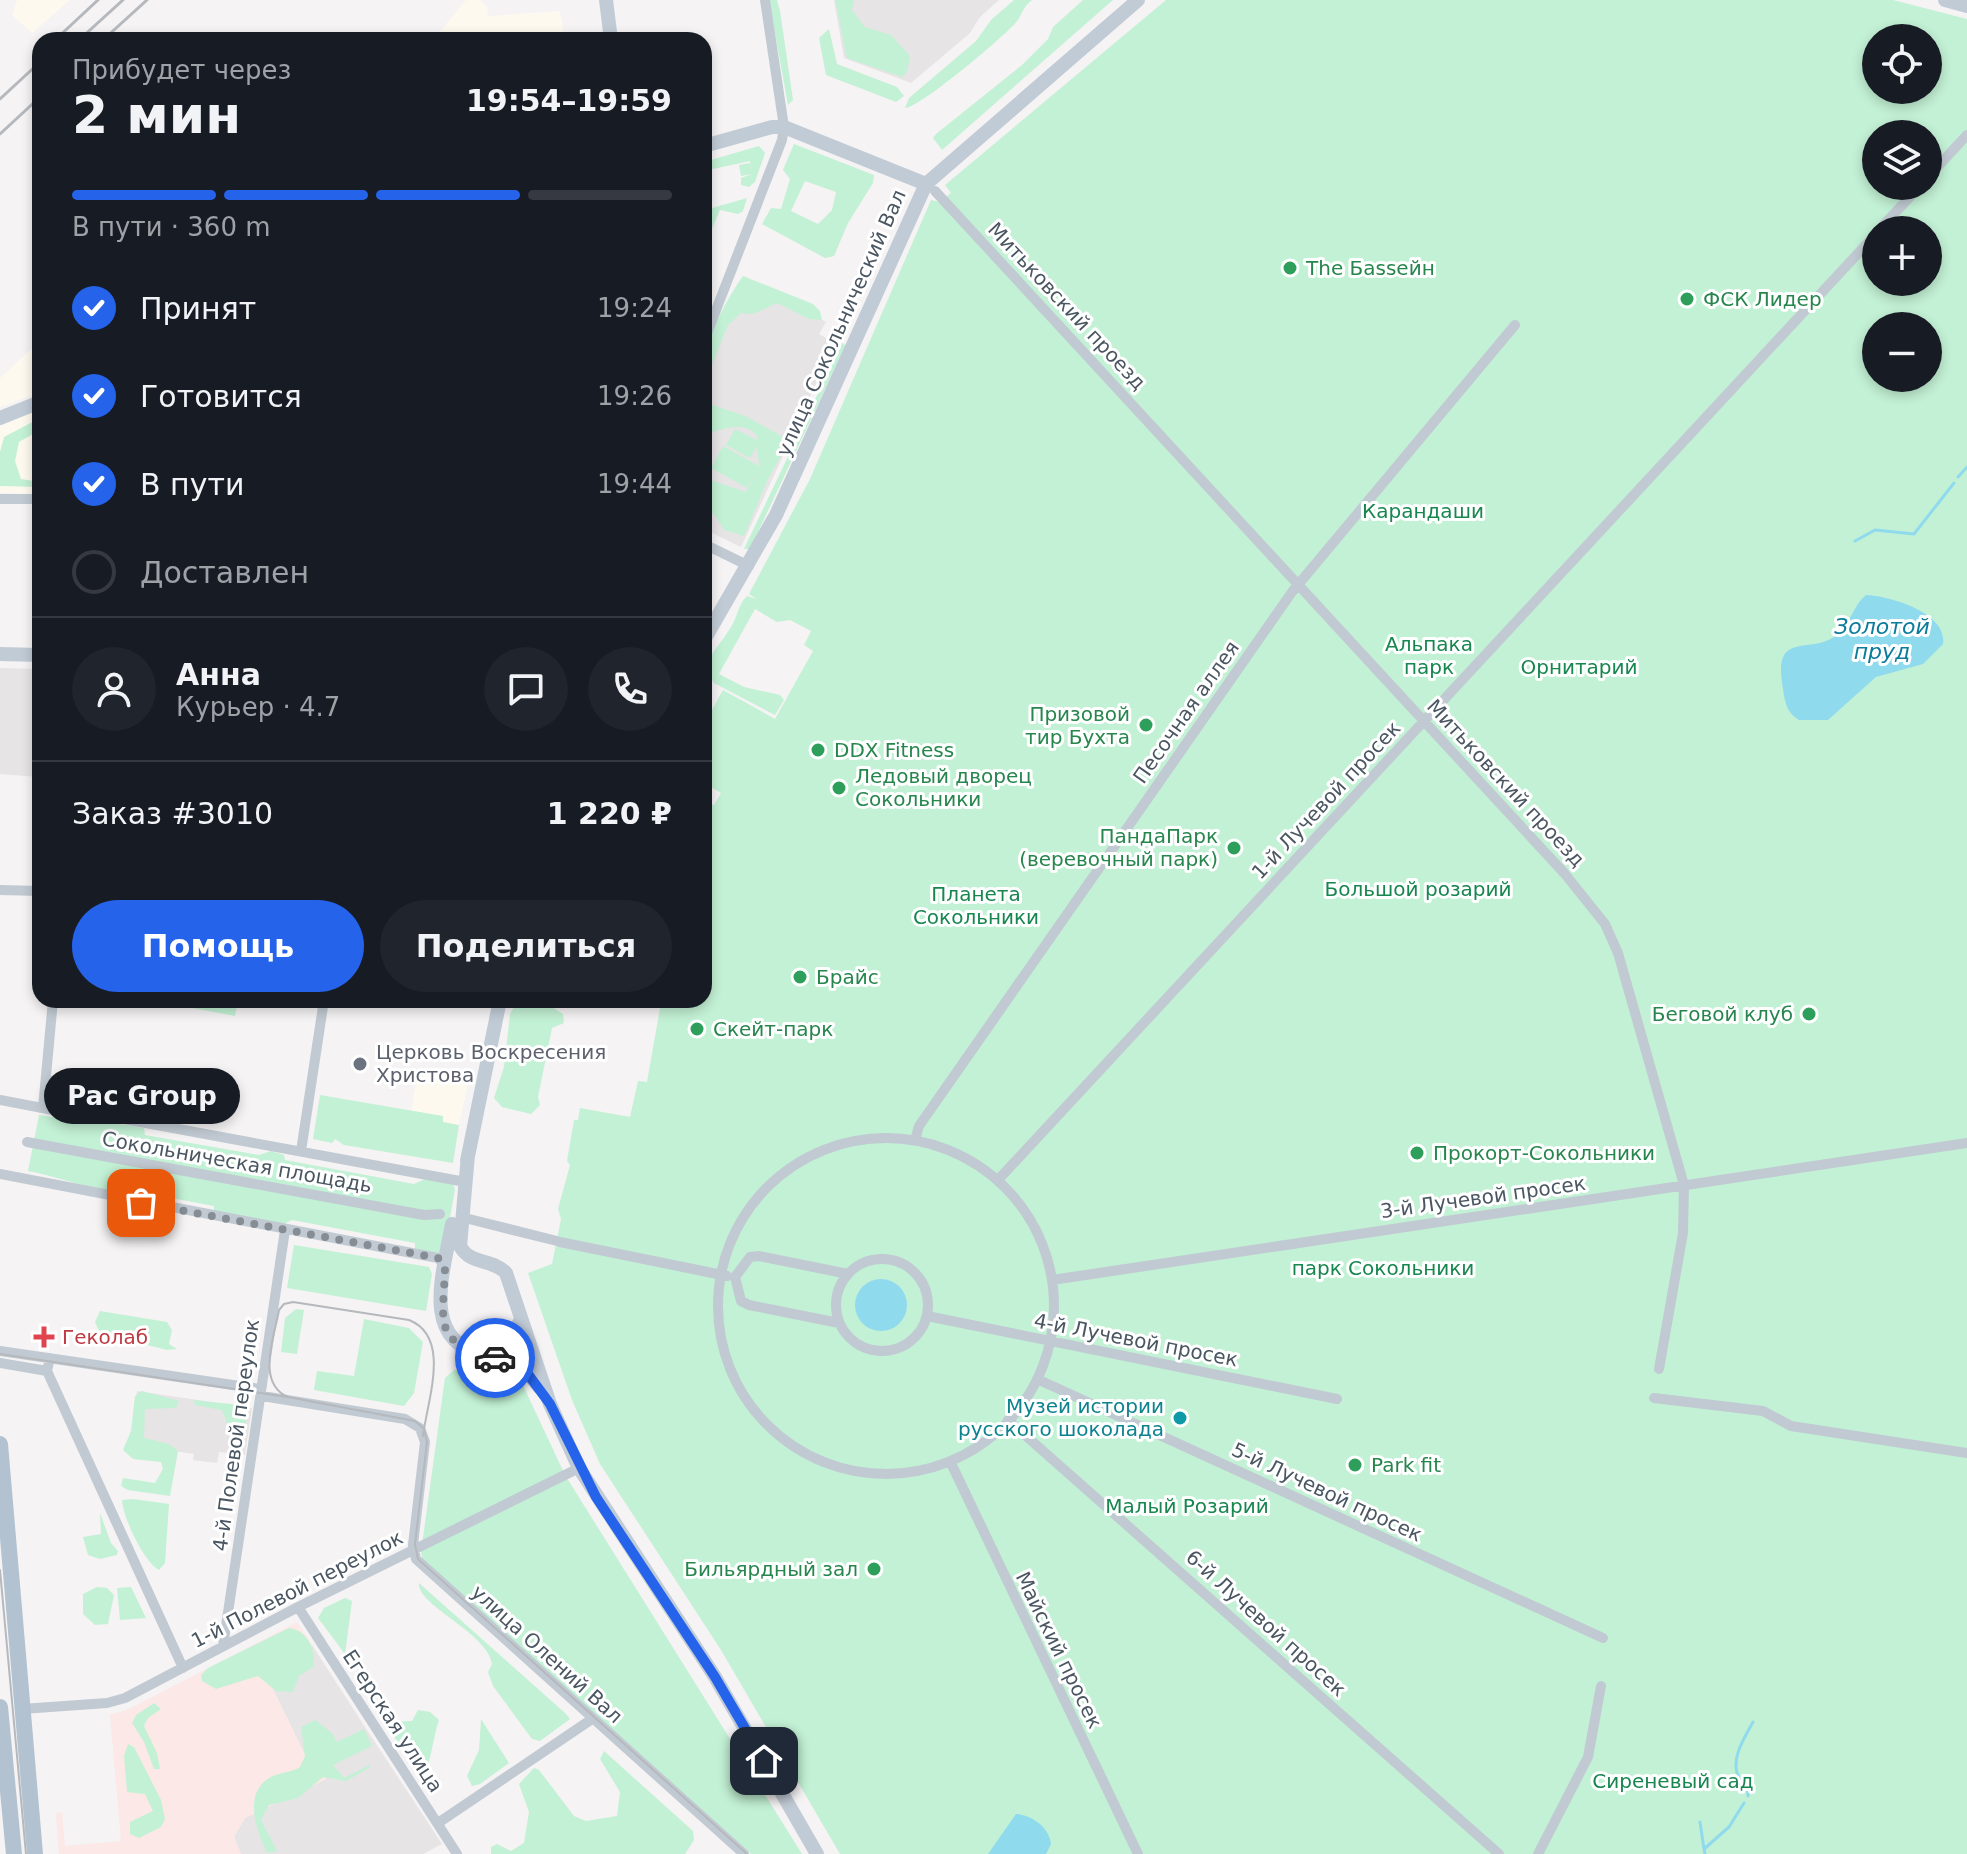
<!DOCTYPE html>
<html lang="ru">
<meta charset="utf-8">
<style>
:root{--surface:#171b24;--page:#20242c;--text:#f1f3f6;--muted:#9ea1a6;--line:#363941;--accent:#2563eb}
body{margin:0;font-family:"DejaVu Sans",sans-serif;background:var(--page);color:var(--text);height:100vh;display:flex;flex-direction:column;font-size:30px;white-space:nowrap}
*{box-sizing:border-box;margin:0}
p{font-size:26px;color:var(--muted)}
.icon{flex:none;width:44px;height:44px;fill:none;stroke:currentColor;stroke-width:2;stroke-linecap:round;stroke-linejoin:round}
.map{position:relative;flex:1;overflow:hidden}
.details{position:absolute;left:32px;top:32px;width:680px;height:976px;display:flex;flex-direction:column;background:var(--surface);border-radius:24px;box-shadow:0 4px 12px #0003}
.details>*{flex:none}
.fabs{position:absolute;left:1862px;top:24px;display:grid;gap:16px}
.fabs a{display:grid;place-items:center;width:80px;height:80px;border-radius:50%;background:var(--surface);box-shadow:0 4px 12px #0003;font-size:40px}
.pin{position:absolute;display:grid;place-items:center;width:68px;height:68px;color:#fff;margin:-34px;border-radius:16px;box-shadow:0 4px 12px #0006}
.courier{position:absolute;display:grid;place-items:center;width:80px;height:80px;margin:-40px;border:6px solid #2563eb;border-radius:50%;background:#fff;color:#222;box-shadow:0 2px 10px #0007}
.bubble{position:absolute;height:56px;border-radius:28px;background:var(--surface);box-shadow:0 4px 12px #0003;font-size:26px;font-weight:700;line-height:56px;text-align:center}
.head em{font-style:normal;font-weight:700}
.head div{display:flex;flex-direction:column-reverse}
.head{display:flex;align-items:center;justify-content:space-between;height:136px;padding:0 40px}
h1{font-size:52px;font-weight:700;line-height:60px}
.bar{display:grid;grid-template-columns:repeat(4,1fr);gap:12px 8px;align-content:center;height:96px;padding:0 40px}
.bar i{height:10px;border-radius:6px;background:var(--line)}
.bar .on{background:var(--accent)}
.bar p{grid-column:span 4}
.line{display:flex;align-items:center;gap:20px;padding:0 40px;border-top:2px solid var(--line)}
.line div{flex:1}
.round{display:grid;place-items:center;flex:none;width:84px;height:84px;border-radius:42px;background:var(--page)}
ol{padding:0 40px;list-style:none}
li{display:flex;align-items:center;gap:24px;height:88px}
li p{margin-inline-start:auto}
li .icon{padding:8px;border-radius:50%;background:var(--accent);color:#fff;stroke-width:4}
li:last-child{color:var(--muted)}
li i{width:44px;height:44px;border:4px solid var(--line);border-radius:50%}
.button{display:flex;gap:16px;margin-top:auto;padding:16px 40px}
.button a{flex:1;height:92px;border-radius:48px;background:var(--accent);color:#fff;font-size:32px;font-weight:700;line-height:92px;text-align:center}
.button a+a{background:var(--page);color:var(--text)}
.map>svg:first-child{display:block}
.commercial{fill:#fdf9ef}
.education{fill:#e6e4e5}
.medical{fill:#fce8e6}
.green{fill:#c3f1d5;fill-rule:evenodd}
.water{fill:#90daee}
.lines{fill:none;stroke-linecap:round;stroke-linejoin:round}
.stream{stroke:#90daee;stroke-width:3}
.street{stroke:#c1cad2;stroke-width:10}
.secondary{stroke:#c1cbd6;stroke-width:14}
.primary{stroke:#b3c2d1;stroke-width:16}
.tram{stroke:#b5b8bd;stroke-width:2}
.rail{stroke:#b5b8bd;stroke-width:3}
.done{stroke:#868d94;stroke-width:8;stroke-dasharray:0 14.4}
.route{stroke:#2563eb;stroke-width:10}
.leisure-dot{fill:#2e9e5b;stroke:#fff;stroke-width:3}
.worship-dot{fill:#6b7280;stroke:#fff;stroke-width:3}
.health-dot{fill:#e0444e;stroke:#fff;stroke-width:3}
.culture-dot{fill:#0f9aa8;stroke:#fff;stroke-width:3}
.labels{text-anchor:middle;stroke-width:6;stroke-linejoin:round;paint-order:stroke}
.leisure-label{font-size:20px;fill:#27864d;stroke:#fff;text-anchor:start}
.street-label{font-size:20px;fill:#4a5661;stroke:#fff}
.park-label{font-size:20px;fill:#17864f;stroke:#fff}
.worship-label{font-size:20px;fill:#5b616d;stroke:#fff;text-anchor:start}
.health-label{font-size:20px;fill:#be3a42;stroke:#fff;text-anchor:start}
.culture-label{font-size:20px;fill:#0d838f;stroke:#fff;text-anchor:end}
.water-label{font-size:22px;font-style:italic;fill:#0c7c9b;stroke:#fff}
</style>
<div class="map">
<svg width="1967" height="1854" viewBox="0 0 1967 1854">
<rect width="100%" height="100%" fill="#f5f3f3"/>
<path class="commercial" d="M17,0H70L32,33L12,15Z
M466,0H480L487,6L488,16L560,11L565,40H433Z
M40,341V392L0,407V378Z
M40,409V494L0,493V426Z
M418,1072L462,1079L468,1084L459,1125L442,1122V1116L411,1111Z"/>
<path class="education" d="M834,0H999L980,17L970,33L911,83L844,58Z
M744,276L826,322L819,334L835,343L741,547L704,529V373Z
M0,668L40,669L38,777L0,774Z
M137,1391L252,1408L245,1455L219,1452L217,1463L193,1460L194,1454L130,1445Z
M312,1645L363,1724L442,1844L423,1854H241L234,1837L245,1818L326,1779L310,1765L265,1673Z"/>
<path class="medical" d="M297,1622L312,1645L265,1673L310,1765L323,1772L326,1779L245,1818L234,1837L241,1854H59L56,1813L62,1812L65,1846L121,1841L110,1715L129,1709Z"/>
<path class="green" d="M769,0H777L780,11L793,100L788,105Z
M835,0H854L852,10L865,27L891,35L910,56L907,72L902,77L847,58Z
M1014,0H1032C1024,6 1023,12 1018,20C1008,34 918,109 905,108L909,98L976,41L991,20Z
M1083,0H1113L942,150L933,138L936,134L1022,65L1048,39L1053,27Z
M1166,0H1893L1967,19V1854H840L721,1650L600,1464L572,1400L528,1273L552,1264L561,1219L558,1209L570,1165L567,1161L574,1120H578L580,1108L630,1117L638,1081L647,1082L660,1008L627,1000H704V802L714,805L721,793L704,783V724L723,690L775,719L813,651L804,645L811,631L790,620L777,622L755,609L719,674L744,687L780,695L784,700L775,715L714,683L704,668C712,650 728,636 735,619C739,610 739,604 747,596L757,599L749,594L810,479L931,200L940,202L951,193L945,185ZM1876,38H1928V90H1876ZM1876,134H1928V186H1876ZM1876,230H1928V282H1876ZM1876,326H1928V378H1876Z
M829,29L837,64L897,87L904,96L896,102L826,75L819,38Z
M794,144L874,175L873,183L848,223L834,256L825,258L762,224L771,208L781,209L790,179L783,170ZM805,181L836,192L832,210L818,224L791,211Z
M759,146L765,153L755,182L749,187L741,185V178L752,174L741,176L739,165L750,163L752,172L750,161L704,171V162Z
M747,198L743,211L738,214L720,210L704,248L705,210Z
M743,276L813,304L820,311L822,320L809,319L777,303L753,314L741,313L728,325L707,377C694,356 729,295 743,276Z
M842,343L846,345L750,549H744Z
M704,402L745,416L787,439V445L768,479L744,536L724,530L714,514L704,510V478L746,492L759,468L747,488L711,468L723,446L759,466L757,446L750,458L726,445L735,429L757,440V436C744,419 721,431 704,434Z
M40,418V430L19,442L15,461L21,479L40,482V487L0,486V452L4,437Z
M149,1000H238L235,1016Z
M518,1000H541L563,1014L564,1023L552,1028L538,1097L540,1105L531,1114L502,1107L494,1098L504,1067L510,1014Z
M320,1095L443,1116V1122L459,1125L453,1163L344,1145L335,1139L332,1143L313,1139Z
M39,1115C74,1121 109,1121 144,1128L145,1135L259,1155L271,1151L284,1155L285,1160L414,1184L425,1179L453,1184L455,1189L444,1252L441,1254L415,1249V1243L292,1220L282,1225L214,1211V1206L129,1190L122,1195C90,1189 60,1177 28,1171Z
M294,1245L429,1267L432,1274L426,1311L287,1288Z
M296,1309L304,1310L297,1354L281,1352L285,1318Z
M100,1311L167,1322L172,1330L169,1344L177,1349L167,1350L100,1333L95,1322Z
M364,1319L409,1328L423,1342L414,1393L404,1406L314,1390L317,1371L354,1376Z
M454,1370L521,1381L565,1475L802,1854H751L423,1561L421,1552L445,1378Z
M142,1391L179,1401L176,1408L145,1409L144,1438L169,1444L178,1451L170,1496L128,1490L121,1486L123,1478L155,1483L163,1469L161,1462L133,1459L123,1450L131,1431L135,1396Z
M193,1400L240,1405L245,1409L246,1425L241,1432C221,1433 231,1421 221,1410L195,1405Z
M133,1499L169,1504L165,1563L159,1570C144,1562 123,1518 122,1500Z
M100,1513L111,1543L118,1551L117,1555L100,1559L88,1555L83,1537L101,1534Z
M419,1583L565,1713L570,1719L540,1741L532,1739L493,1686L488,1672L492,1664C488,1633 416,1605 419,1583Z
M97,1587L107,1588L114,1595L108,1624L95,1625L83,1614V1594Z
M131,1587L146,1618L120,1620L117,1588Z
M345,1598L352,1601L345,1654L318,1618L324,1608Z
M289,1628C307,1630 317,1650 313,1667L299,1676L293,1692L276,1691L258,1676L216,1689L202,1681L201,1675L208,1668Z
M154,1703L161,1709L148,1718L144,1726L157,1753L160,1769H154L144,1742L132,1723L136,1715Z
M418,1710L430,1712L439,1720C434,1733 429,1772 423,1776L386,1726L390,1722L412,1721Z
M481,1719L509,1763L480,1784L472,1786L467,1776L479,1750Z
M315,1720L332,1733L337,1742L364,1729L372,1746L333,1765L344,1778L369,1765V1768L346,1781L323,1777L298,1798L269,1805L261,1820L277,1851L267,1853C258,1834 244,1798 265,1781C275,1772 289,1774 300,1767L305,1756L301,1727Z
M128,1744L134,1747L161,1800L165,1819L161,1827L139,1838L130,1834V1822L153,1811L145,1794L127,1792L124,1756Z
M604,1751L693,1831L694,1840L685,1854H491V1847L497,1844L511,1851L524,1843L529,1812L519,1784L534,1768L539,1770L574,1816L586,1821L617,1816L620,1792L600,1759Z"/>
<path class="water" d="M1866,595C1890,596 1948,613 1943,644L1923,664L1876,677L1828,720H1799C1787,713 1785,703 1783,689C1772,628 1810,656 1837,635C1850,625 1853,605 1866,595Z
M855 1305a26 26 0 1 1 52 0a26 26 0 1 1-52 0Z
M1016,1814C1032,1815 1049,1827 1051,1844L1046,1854H988Z"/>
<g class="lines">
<path class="stream" d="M1958,477L1967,467
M1855,541L1875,530L1914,534L1954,483
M1748,1796C1749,1784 1740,1783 1737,1773C1732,1756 1745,1737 1753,1722
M1700,1822L1704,1849
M1705,1854L1704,1849L1729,1827L1744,1803"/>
<path class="street" d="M1928,177L1967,135
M935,191L1565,874L1605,924L1618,953L1684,1185L1683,1233L1659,1369
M1879,230L1920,186
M704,341L782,140L784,127L765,0
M0,499H40
M704,544L749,566
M0,890L40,891
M0,1100L84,1116L124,1119L460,1181L466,1187
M43,1108L53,1000
M718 1306a168 168 0 1 1 336 0a168 168 0 1 1-336 0Z
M915,1140L919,1126L1292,592L1515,325
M27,1142L424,1215L440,1214
M301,1151L324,1000
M0,1174L438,1258L445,1266
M998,1180L1876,234
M469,1219L557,1241
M560,1242L727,1276
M836 1305a46 46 0 1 1 92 0a46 46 0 1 1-92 0Z
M1052,1280L1967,1143
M927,1316L1337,1399
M839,1323L749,1305L741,1301L735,1277L750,1257L759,1256L848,1274
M0,1351L260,1389
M50,1358L47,1371L183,1668
M0,1363L47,1371
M1037,1379L1603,1638
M262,1396L405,1419L420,1428L425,1442L413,1545L416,1559L744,1854
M1654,1398L1763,1411L1791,1426L1967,1453
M1008,1420L1499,1854
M950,1461L1138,1854
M298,1607L457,1854
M223,1646L285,1230
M22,1709L107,1703L125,1698L298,1607L579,1468
M438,1823L592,1719
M1538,1854L1588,1757L1601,1686"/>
<path class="secondary" d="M606,0L611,40
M1945,0L1967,6
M704,146L772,127H784L926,184
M0,418L40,402
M704,640L776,515L926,184L1138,0
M0,654L40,655
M468,1155L460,1246C471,1266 492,1258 506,1273L550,1404L579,1468L715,1677L817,1854
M467,1161L500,1000
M452,1224C444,1271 419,1340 483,1355C509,1361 523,1364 539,1387
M494,1354L513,1349L518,1341L519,1323"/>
<path class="primary" d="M0,1444L35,1854
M0,1707L14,1854"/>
<path class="tram" d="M0,1354L288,1397L415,1421L424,1429L427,1442L415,1544L418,1559L747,1854
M288,1397C256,1383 274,1338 279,1310L284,1304L293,1302L409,1320C452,1337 427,1401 423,1436
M0,1570L26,1854"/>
<path class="rail" d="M55,40L98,0
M79,40L123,0
M103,40L147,0
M0,99L40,62
M0,134L40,97"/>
</g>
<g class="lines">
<path class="done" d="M141,1203L438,1258L445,1266C444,1322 430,1342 495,1358"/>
<path class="route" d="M495,1358L522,1366L550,1404L596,1497L715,1677L764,1761"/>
</g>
<g class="leisure-dot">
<circle cx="1290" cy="268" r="8"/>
<circle cx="1687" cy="299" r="8"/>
<circle cx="1146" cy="725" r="8"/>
<circle cx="818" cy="750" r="8"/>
<circle cx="839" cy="788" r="8"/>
<circle cx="1234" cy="848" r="8"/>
<circle cx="800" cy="977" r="8"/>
<circle cx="1809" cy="1014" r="8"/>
<circle cx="697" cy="1029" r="8"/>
<circle cx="1417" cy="1153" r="8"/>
<circle cx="1355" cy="1465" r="8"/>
<circle cx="874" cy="1569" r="8"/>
</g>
<circle class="worship-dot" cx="360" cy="1064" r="8"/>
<path class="health-dot" d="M40 1325h8v8h8v8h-8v8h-8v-8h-8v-8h8z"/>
<circle class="culture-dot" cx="1180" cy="1418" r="8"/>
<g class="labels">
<g class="leisure-label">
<text x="1306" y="275">The Баssейн</text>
<text x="1703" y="306">ФСК Лидер</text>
<text x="1130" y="721" text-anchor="end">Призовой<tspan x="1130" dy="23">тир Бухта</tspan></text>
<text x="834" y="757">DDX Fitness</text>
<text x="855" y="783">Ледовый дворец<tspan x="855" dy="23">Сокольники</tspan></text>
<text x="1218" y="843" text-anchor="end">ПандаПарк<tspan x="1218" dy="23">(веревочный парк)</tspan></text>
<text x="816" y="984">Брайс</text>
<text x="1793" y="1021" text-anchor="end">Беговой клуб</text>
<text x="713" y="1036">Скейт-парк</text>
<text x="1433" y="1160">Прокорт-Сокольники</text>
<text x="1371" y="1472">Park fit</text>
<text x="858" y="1576" text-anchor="end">Бильярдный зал</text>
</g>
<g class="street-label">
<text transform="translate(1067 306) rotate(47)" y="7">Митьковский проезд</text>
<text transform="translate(841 323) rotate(-66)" y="7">улица Сокольнический Вал</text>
<text transform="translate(1186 712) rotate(-55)" y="7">Песочная аллея</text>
<text transform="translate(1506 783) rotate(47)" y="7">Митьковский проезд</text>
<text transform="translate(1326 800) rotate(-47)" y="7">1-й Лучевой просек</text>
<text transform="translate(237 1162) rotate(10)" y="7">Сокольническая площадь</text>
<text transform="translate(1483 1197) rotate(-8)" y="7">3-й Лучевой просек</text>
<text transform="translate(1136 1340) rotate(11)" y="7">4-й Лучевой просек</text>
<text transform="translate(236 1435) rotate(-82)" y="7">4-й Полевой переулок</text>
<text transform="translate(1327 1492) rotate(25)" y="7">5-й Лучевой просек</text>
<text transform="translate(297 1589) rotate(-27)" y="7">1-й Полевой переулок</text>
<text transform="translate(1266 1623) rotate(42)" y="7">6-й Лучевой просек</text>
<text transform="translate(1059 1650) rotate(64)" y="7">Майский просек</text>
<text transform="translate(547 1654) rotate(42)" y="7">улица Олений Вал</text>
<text transform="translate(393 1721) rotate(57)" y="7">Егерская улица</text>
</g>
<g class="park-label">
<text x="1423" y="518">Карандаши</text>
<text x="1429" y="651">Альпака<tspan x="1429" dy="23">парк</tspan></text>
<text x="1579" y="674">Орнитарий</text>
<text x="1418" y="896">Большой розарий</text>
<text x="976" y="901">Планета<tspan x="976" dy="23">Сокольники</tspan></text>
<text x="1383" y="1275">парк Сокольники</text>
<text x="1187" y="1513">Малый Розарий</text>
<text x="1673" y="1788">Сиреневый сад</text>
</g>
<g class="worship-label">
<text x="376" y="1059">Церковь Воскресения<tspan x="376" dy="23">Христова</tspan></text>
</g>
<g class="health-label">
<text x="62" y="1344">Геколаб</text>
</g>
<g class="culture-label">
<text x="1164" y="1413">Музей истории<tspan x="1164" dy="23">русского шоколада</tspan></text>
</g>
<g class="water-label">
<text x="1882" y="634">Золотой<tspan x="1882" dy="25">пруд</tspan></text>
</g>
</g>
</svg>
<div class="fabs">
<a><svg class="icon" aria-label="locate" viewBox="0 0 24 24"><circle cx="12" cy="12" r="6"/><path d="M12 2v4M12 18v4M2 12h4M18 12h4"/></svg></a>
<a><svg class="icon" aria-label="layers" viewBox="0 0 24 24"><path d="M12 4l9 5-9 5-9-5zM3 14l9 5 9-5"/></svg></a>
<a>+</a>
<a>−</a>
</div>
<div class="pin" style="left:141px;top:1203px;background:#ea580c"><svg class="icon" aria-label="bag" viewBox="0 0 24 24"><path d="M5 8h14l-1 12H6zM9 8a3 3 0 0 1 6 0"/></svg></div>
<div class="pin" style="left:764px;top:1761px;background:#1f2937"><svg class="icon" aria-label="home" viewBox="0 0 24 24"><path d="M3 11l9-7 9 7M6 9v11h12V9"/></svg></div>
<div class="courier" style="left:495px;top:1358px"><svg class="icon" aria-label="car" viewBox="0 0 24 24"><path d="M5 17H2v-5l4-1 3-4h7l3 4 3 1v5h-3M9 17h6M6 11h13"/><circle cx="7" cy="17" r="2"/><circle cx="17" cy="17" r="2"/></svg></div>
<div class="bubble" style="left:44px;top:1068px;width:196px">Pac Group</div>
<section class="details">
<div class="head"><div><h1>2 мин</h1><p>Прибудет через</p></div><em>19:54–19:59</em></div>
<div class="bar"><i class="on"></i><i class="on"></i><i class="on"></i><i></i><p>В пути · 360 m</p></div>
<ol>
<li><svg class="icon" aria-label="check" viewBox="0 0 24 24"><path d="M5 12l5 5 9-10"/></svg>Принят<p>19:24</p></li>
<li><svg class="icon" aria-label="check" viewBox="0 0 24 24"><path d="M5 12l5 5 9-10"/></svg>Готовится<p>19:26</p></li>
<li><svg class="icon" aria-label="check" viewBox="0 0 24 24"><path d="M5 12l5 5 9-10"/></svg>В пути<p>19:44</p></li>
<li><i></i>Доставлен</li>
</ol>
<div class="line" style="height:144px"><a class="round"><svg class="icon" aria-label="person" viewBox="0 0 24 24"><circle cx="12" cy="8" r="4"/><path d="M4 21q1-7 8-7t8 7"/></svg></a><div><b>Анна</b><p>Курьер · 4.7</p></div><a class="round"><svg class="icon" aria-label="chat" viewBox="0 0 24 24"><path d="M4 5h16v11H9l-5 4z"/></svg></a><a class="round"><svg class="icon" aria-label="phone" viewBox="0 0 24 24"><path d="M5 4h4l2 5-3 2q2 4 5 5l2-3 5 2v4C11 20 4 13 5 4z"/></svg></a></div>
<div class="line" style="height:104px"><div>Заказ #3010</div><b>1 220 ₽</b></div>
<div class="button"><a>Помощь</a><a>Поделиться</a></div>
</section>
</div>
